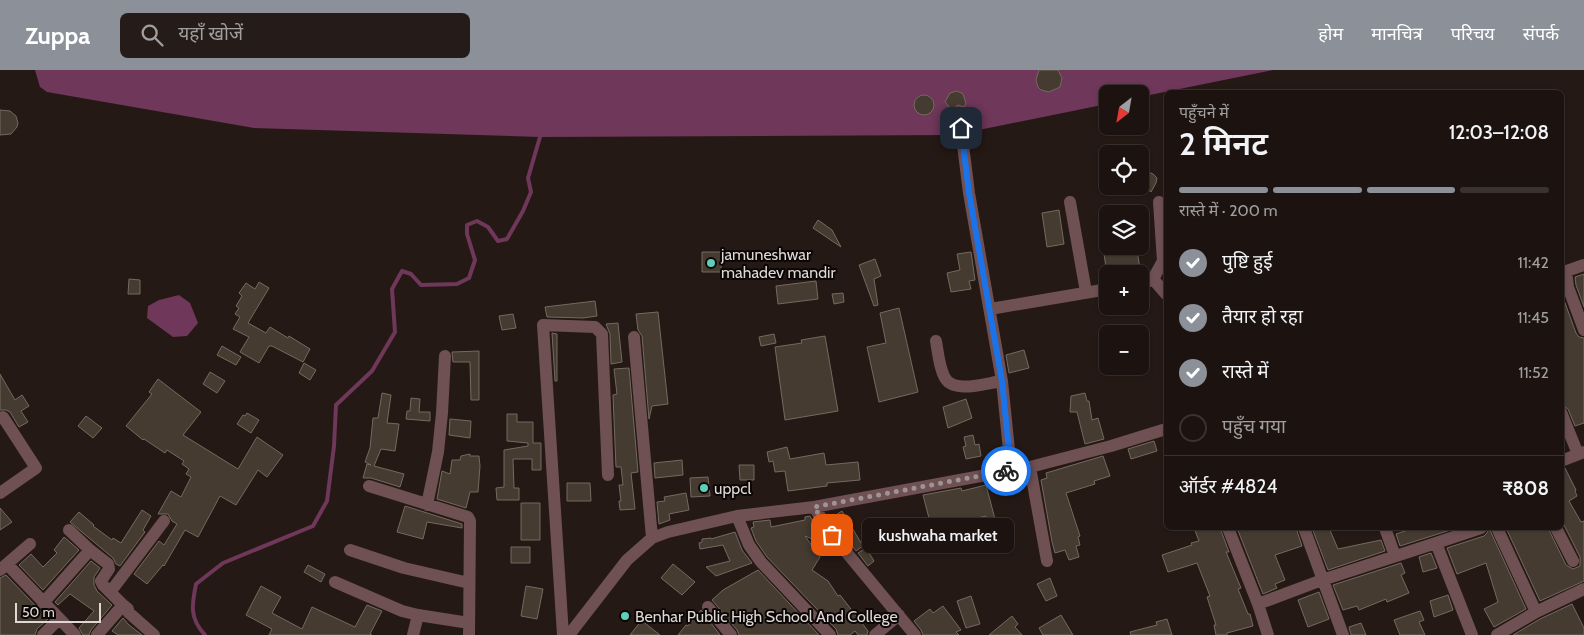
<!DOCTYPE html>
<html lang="hi">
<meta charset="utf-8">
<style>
:root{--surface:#1c1310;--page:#251c19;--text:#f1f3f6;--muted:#a09e9f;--line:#3a3230;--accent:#8c9099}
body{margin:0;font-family:Cabin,"Noto Sans Devanagari",sans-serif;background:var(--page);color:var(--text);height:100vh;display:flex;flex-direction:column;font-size:19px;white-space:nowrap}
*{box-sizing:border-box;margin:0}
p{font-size:16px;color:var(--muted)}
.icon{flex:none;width:28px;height:28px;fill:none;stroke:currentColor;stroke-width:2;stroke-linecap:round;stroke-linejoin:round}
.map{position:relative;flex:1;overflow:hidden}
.side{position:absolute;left:1164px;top:20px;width:400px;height:440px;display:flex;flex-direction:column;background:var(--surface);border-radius:8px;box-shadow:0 1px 4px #0004,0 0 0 1px var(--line)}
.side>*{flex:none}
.needle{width:32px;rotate:211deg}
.controls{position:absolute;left:1099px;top:15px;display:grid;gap:10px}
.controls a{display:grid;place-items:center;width:50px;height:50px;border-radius:8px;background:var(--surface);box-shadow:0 1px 4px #0004,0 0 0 1px var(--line);font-size:25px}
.scale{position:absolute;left:15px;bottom:12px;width:86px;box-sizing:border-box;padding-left:5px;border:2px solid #dfd7d4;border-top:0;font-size:14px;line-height:18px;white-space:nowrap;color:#dfd7d4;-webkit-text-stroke:4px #0a0605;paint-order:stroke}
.pin{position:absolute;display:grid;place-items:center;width:42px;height:42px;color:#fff;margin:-21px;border-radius:10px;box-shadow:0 2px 8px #0006}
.courier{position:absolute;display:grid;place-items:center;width:50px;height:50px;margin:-25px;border:4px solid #1a73e8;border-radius:50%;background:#fff;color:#222;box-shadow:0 1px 6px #0007}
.bubble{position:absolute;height:35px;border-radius:8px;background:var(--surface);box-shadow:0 1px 4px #0004,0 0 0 1px var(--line);font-size:16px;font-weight:600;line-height:35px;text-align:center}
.summary em{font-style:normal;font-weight:600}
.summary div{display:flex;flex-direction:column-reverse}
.summary{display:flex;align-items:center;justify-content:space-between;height:85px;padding:0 15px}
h1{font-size:32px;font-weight:600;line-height:38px}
.bar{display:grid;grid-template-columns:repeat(4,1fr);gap:8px 5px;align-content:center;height:60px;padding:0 15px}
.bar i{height:6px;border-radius:4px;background:var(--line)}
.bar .selected{background:var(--accent)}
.bar p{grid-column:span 4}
.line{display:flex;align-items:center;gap:12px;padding:0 15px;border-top:1px solid var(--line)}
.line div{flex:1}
ol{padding:0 15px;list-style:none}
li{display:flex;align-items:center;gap:15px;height:55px}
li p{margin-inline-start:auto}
li .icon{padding:5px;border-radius:50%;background:var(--accent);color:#fff;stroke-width:4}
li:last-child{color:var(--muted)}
li i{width:28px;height:28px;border:2px solid var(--line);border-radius:50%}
header{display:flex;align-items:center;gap:30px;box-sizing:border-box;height:70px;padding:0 25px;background:var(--accent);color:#fff}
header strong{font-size:24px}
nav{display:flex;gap:28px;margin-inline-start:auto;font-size:18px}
.search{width:350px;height:45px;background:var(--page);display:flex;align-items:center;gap:12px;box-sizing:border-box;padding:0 18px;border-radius:8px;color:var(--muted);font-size:19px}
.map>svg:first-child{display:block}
.water{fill:#6f3759}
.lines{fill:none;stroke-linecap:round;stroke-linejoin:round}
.stream{stroke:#6f3759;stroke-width:4}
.building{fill:#453b31;stroke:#756a5f}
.minor{stroke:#6f5053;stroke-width:12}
.done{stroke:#9e9491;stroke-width:5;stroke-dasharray:0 9}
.route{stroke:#1a73e8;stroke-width:6}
.poi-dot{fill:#5eceb8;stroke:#0a0605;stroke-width:2}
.labels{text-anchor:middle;stroke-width:4;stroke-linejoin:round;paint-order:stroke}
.poi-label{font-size:16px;fill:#dfd7d4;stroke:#0a0605;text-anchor:start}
</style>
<header>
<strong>Zuppa</strong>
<div class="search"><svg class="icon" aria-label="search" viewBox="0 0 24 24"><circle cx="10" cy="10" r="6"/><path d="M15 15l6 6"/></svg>यहाँ खोजें</div>
<nav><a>होम</a><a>मानचित्र</a><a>परिचय</a><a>संपर्क</a></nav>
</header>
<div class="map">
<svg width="1584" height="565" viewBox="0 0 1584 565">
<rect width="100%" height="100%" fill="#251915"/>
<path class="water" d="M35,0H1273L1140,27V24H1108L1107,34L954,65L540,67L254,58L47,22L40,17Z
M179,225L190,233L198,253L187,266L173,267L147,248L148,236L159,230Z"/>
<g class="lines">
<path class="stream" d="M205,565C189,548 192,534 196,514L223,493L313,456L327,431L334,376L336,335L372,301L395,262L392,219L402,201L411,204L421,215L457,214L469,208L475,190L467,164V155L477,151L488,157L498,171L507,169L523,141L531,122L528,108L540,67"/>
</g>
<path class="building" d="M1039,0H1058L1062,8L1060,17L1049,22L1041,20L1038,17L1036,10Z
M957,21L963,24L966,33L964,37L958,35L952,40L945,32L950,23Z
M914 35a10 10 0 1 1 20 0a10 10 0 1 1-20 0Z
M0,40L10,41L16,46L18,53L17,57L11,64L0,65Z
M1148,102L1153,104L1157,108L1156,113L1151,122L1144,116L1141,112L1143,105Z
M1059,140L1064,174L1047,177L1042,143Z
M818,150L832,160L841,177L813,158Z
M1137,180L1140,199L1118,202V204H1107L1104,184Z
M702,182H721V202H702Z
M971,182L975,210L969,211L971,219L951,222L947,203L960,200L957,184Z
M875,189L881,206L874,209L878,235L874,236L859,195Z
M1584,204V237L1576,215L1575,207Z
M129,209L140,210V224H128Z
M816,211L818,229L778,234L776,216Z
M259,212L269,218L248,253L266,263L270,257L288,268L289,266L310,279L303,292L272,276H269L259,293L240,282L249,267L233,259L240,247L235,244L239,238L236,236L242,226L239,223L246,213L255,219Z
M1561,222L1576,263L1579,267L1584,268V353L1575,356L1568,339L1561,334Z
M843,223L844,232L834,234L832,224Z
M595,231L597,246L583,248L547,247L545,237Z
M899,238L918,322L879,332L867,277L886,273L880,243Z
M658,242L668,334L652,336L649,349L642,266L638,260L636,244Z
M513,244L516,258L502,260L499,246Z
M618,253L622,292L611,294L610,264L606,254Z
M552,263L557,264V311H555Z
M774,264L776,273L761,276L759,267Z
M825,266L838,341L785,350L775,277L802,273L801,270Z
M222,276L241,287L236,295L217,285Z
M1024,280L1029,298L1009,303L1006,285Z
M479,281V330H471L470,292H453L452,282Z
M304,293L316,300L310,310L299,303Z
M629,298L638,402L631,403L635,439L620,440L619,431H621L619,415H623L621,397H616L613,325L617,324L614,299Z
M210,302L225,311L217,323L203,314Z
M0,304L15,330L22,325L29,336L21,341L28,352L19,357L10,342L6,340H0Z
M158,309L201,342L183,365L238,399L257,367L283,385L267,407L258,400L236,435L220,426L198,467L185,460L164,496L163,495L147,514L134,504L159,471L164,475L177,454L172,451L168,444H158L171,421L181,427L191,407L186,404L189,399L182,394L184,391L167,380L165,383L144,369L143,370L126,356L152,324L149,322Z
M382,323L391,325L387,353L399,354L395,381L381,379L374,396L404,404L400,417L371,408H363L367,394L371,395L365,392L370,378L373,348H378Z
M1085,323L1087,331H1089L1092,350L1098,348L1104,369L1085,374L1077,342H1070L1071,326Z
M411,328L420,329L419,342H430V351L406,349L407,341H410Z
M966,329L972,348L948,358L943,337Z
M247,343L259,350L251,363L237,354L243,345L245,346Z
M507,344H517V352H533V373H541V400H532V389H513L514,418H519V430H497L496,418L504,417V380L528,376V373L507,371Z
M86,346L102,358L93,368L78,356Z
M450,349L471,351L470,368L449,365Z
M973,365L975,375L979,374L981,386L966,389L963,377L966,376L964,367Z
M1154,371L1157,381L1131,389L1128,379Z
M787,377L790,389L824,383L826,395L858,392L860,410L827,413V416L788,421L785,401L775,402L773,391L769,392L767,382Z
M470,384V386H479L480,396L478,422H470L466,438L437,429L442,401L450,404L452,390H460L461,386Z
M1103,386L1110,406L1094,411L1095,414L1066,423L1080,466L1078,467L1080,475L1076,476L1079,487L1069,490L1065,480L1055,483L1052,472L1041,410L1047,408L1046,403Z
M682,390L683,405L655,408L654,393Z
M739,395H754V410H740Z
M1565,398L1576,420L1575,421L1577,426L1569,431L1581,452L1584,451V511L1540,531L1506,458H1548L1566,495L1573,499L1580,496V487L1561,449V399Z
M708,407L710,426L691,427L690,408Z
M567,413H590L591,431H567Z
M986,415L1000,468L991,470L986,446L960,452L965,472L936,480L932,461L907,473L904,465L930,452L923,425L961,418L962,421Z
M686,423L689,440L669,444L670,450L659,454L657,432L665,431L664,427Z
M521,433H540V470H521Z
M405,436L462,454V458L427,452L423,469L397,462Z
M0,438L12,452L0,460Z
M142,440L151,446L143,460L145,462L120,496L116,494L113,488L70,452L79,442L94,455L93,456L112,470L113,468L121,473Z
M842,441L863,476L856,481L831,448Z
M810,446L816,458L817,457L831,477L805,466L820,487L812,500L828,511L838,526L840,525L868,561L867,565H858L855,561L850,565H838L836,559L767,487L756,471L751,458L754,457L753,452L770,450L771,457L805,450V447Z
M1194,458H1220L1229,482H1226L1241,518L1238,519L1248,544H1250L1253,556L1227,563V565H1216L1214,555H1216L1207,527L1210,526L1197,493L1168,502L1162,485L1192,475L1191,473L1199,471Z
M1237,458H1296L1302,476L1275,485L1285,510L1275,514L1277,518L1263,524Z
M1312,458H1329L1338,479L1381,470L1385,481L1328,500Z
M1414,458H1457L1400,476L1396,464Z
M1489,458L1526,539L1494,557L1484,539L1498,532L1486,493L1457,504L1447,478L1484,466L1487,463Z
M735,462L742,480L752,493L716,506L706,497L730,491L723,475L700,479L699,473L702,472V469L711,468V469Z
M64,467L79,480L43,520L19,495L31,484L43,497L57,483L54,480Z
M511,477H530V493H511Z
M866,478L874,491L868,496L858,483Z
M1431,483L1437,498L1423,502L1419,487Z
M91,491L100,498L94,507V515L97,521L112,535L91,560L89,565H83L79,558L94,541L70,524L58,535L55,532Z
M1401,493L1405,503L1401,505L1409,523L1387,532L1386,529L1359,540L1357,536L1343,540L1333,515Z
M673,494L695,512L682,525L661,508Z
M308,495L325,504L321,512L304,502Z
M758,500L819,565H739L737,560L712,530L723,520Z
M6,505L48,549L37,559L35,565H0V508Z
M1050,508L1057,526L1046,531L1037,514Z
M261,516L281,527L272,543L302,559L312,537L355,557L367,535L382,541L370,564L372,565H269L272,559L246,545Z
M526,516L543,519L537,549L521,546Z
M1319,522L1329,549L1308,557L1298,530Z
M1448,525L1453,540L1434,547L1430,531Z
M971,526L980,554L966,558L957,531Z
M1572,534L1584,558V565H1513L1540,549Z
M943,536L961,560L956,562L959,565H923L921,560L914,551L930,539L933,543Z
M701,540L720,565H678L686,555L688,556Z
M1420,541L1424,550L1419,552L1425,565H1400L1394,550Z
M1061,545L1073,565H1043L1039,558Z
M1012,546L1018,554L1015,557L1022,565H989Z
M123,548L129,555L142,565H118L112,561Z
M1167,549L1172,565H1131L1130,562L1157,555L1156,552Z
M642,550L646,554L660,565H630Z
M1361,553L1366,565H1351L1349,557Z"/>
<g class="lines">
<path class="minor" d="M959,43L969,123L1002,311L1011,400
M1070,132L1086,222
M1566,201L1568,217L1584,260
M1561,203L1584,195
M1153,209L1166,224
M1140,215L1153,209L1163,191L1159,132
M990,239L1108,219
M634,267L652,468
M936,271C938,282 939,296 944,306C952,325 986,313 1002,311
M1561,342L1578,384
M1561,391L1584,382
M1030,397L1047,491
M369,416L468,447L470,451L469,565
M0,423L36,398L3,347
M427,435L438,382L442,343L445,286
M814,437L832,465L915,565
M737,446L749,475L761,492L830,565
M1228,458L1258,534L1322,510L1436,473L1472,565
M1304,458L1343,565
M1385,458L1395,486
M1497,458L1536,542
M1556,458L1573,491
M69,460L90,480L108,494L109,499L101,511L103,515L123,535L97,565
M1436,473L1481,458
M350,480L404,498L469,513
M7,494L75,565
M0,500L30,474
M335,512L402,541L418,545L469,553
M111,521L164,451
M43,533L90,480
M1258,534L1268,565
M123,535L128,539V542L154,565
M708,537L731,565
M43,565L59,549
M413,565L418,545
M563,565L543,255L595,257L602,264L608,405
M569,565L627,490L652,468L668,462L737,446L814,437L1030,397L1111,376L1166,359
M875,565L899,545
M1497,565L1536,542L1584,519"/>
</g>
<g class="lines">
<path class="done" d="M832,465L814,437L1006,401"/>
<path class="route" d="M961,58L969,123L1002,311L1011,400L1006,401"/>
</g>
<g class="poi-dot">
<circle cx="711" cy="193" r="5"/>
<circle cx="704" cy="418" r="5"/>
<circle cx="625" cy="546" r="5"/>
</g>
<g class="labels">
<g class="poi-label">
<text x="721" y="190">jamuneshwar<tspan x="721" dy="18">mahadev mandir</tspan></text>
<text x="714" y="424">uppcl</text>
<text x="635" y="552">Benhar Public High School And College</text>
</g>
</g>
</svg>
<div class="controls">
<a><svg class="needle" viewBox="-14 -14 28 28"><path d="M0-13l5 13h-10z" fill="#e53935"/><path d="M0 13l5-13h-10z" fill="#a09e9f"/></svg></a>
<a><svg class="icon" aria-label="locate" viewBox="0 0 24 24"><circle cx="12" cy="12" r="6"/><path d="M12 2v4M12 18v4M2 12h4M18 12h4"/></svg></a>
<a><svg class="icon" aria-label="layers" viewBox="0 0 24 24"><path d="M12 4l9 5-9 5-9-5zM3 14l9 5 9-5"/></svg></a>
<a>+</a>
<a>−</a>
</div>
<div class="scale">50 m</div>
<div class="pin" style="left:832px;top:465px;background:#ea580c"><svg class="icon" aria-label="bag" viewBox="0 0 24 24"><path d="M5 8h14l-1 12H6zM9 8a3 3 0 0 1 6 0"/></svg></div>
<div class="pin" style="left:961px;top:58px;background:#1f2937"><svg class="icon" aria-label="home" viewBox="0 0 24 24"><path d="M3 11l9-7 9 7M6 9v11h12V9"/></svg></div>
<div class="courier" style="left:1006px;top:401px"><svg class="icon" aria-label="bike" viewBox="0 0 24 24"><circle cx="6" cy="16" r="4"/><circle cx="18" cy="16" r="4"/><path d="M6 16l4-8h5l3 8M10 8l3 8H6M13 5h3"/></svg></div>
<div class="bubble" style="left:862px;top:448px;width:152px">kushwaha market</div>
<section class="side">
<div class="summary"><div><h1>2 मिनट</h1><p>पहुँचने में</p></div><em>12:03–12:08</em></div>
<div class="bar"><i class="selected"></i><i class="selected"></i><i class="selected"></i><i></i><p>रास्ते में · 200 m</p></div>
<ol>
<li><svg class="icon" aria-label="check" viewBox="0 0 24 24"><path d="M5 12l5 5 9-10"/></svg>पुष्टि हुई<p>11:42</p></li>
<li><svg class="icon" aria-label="check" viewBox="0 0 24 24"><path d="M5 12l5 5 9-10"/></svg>तैयार हो रहा<p>11:45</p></li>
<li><svg class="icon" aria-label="check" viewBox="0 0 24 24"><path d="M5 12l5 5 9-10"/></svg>रास्ते में<p>11:52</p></li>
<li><i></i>पहुँच गया</li>
</ol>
<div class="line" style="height:65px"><div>ऑर्डर #4824</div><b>₹808</b></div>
</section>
</div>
